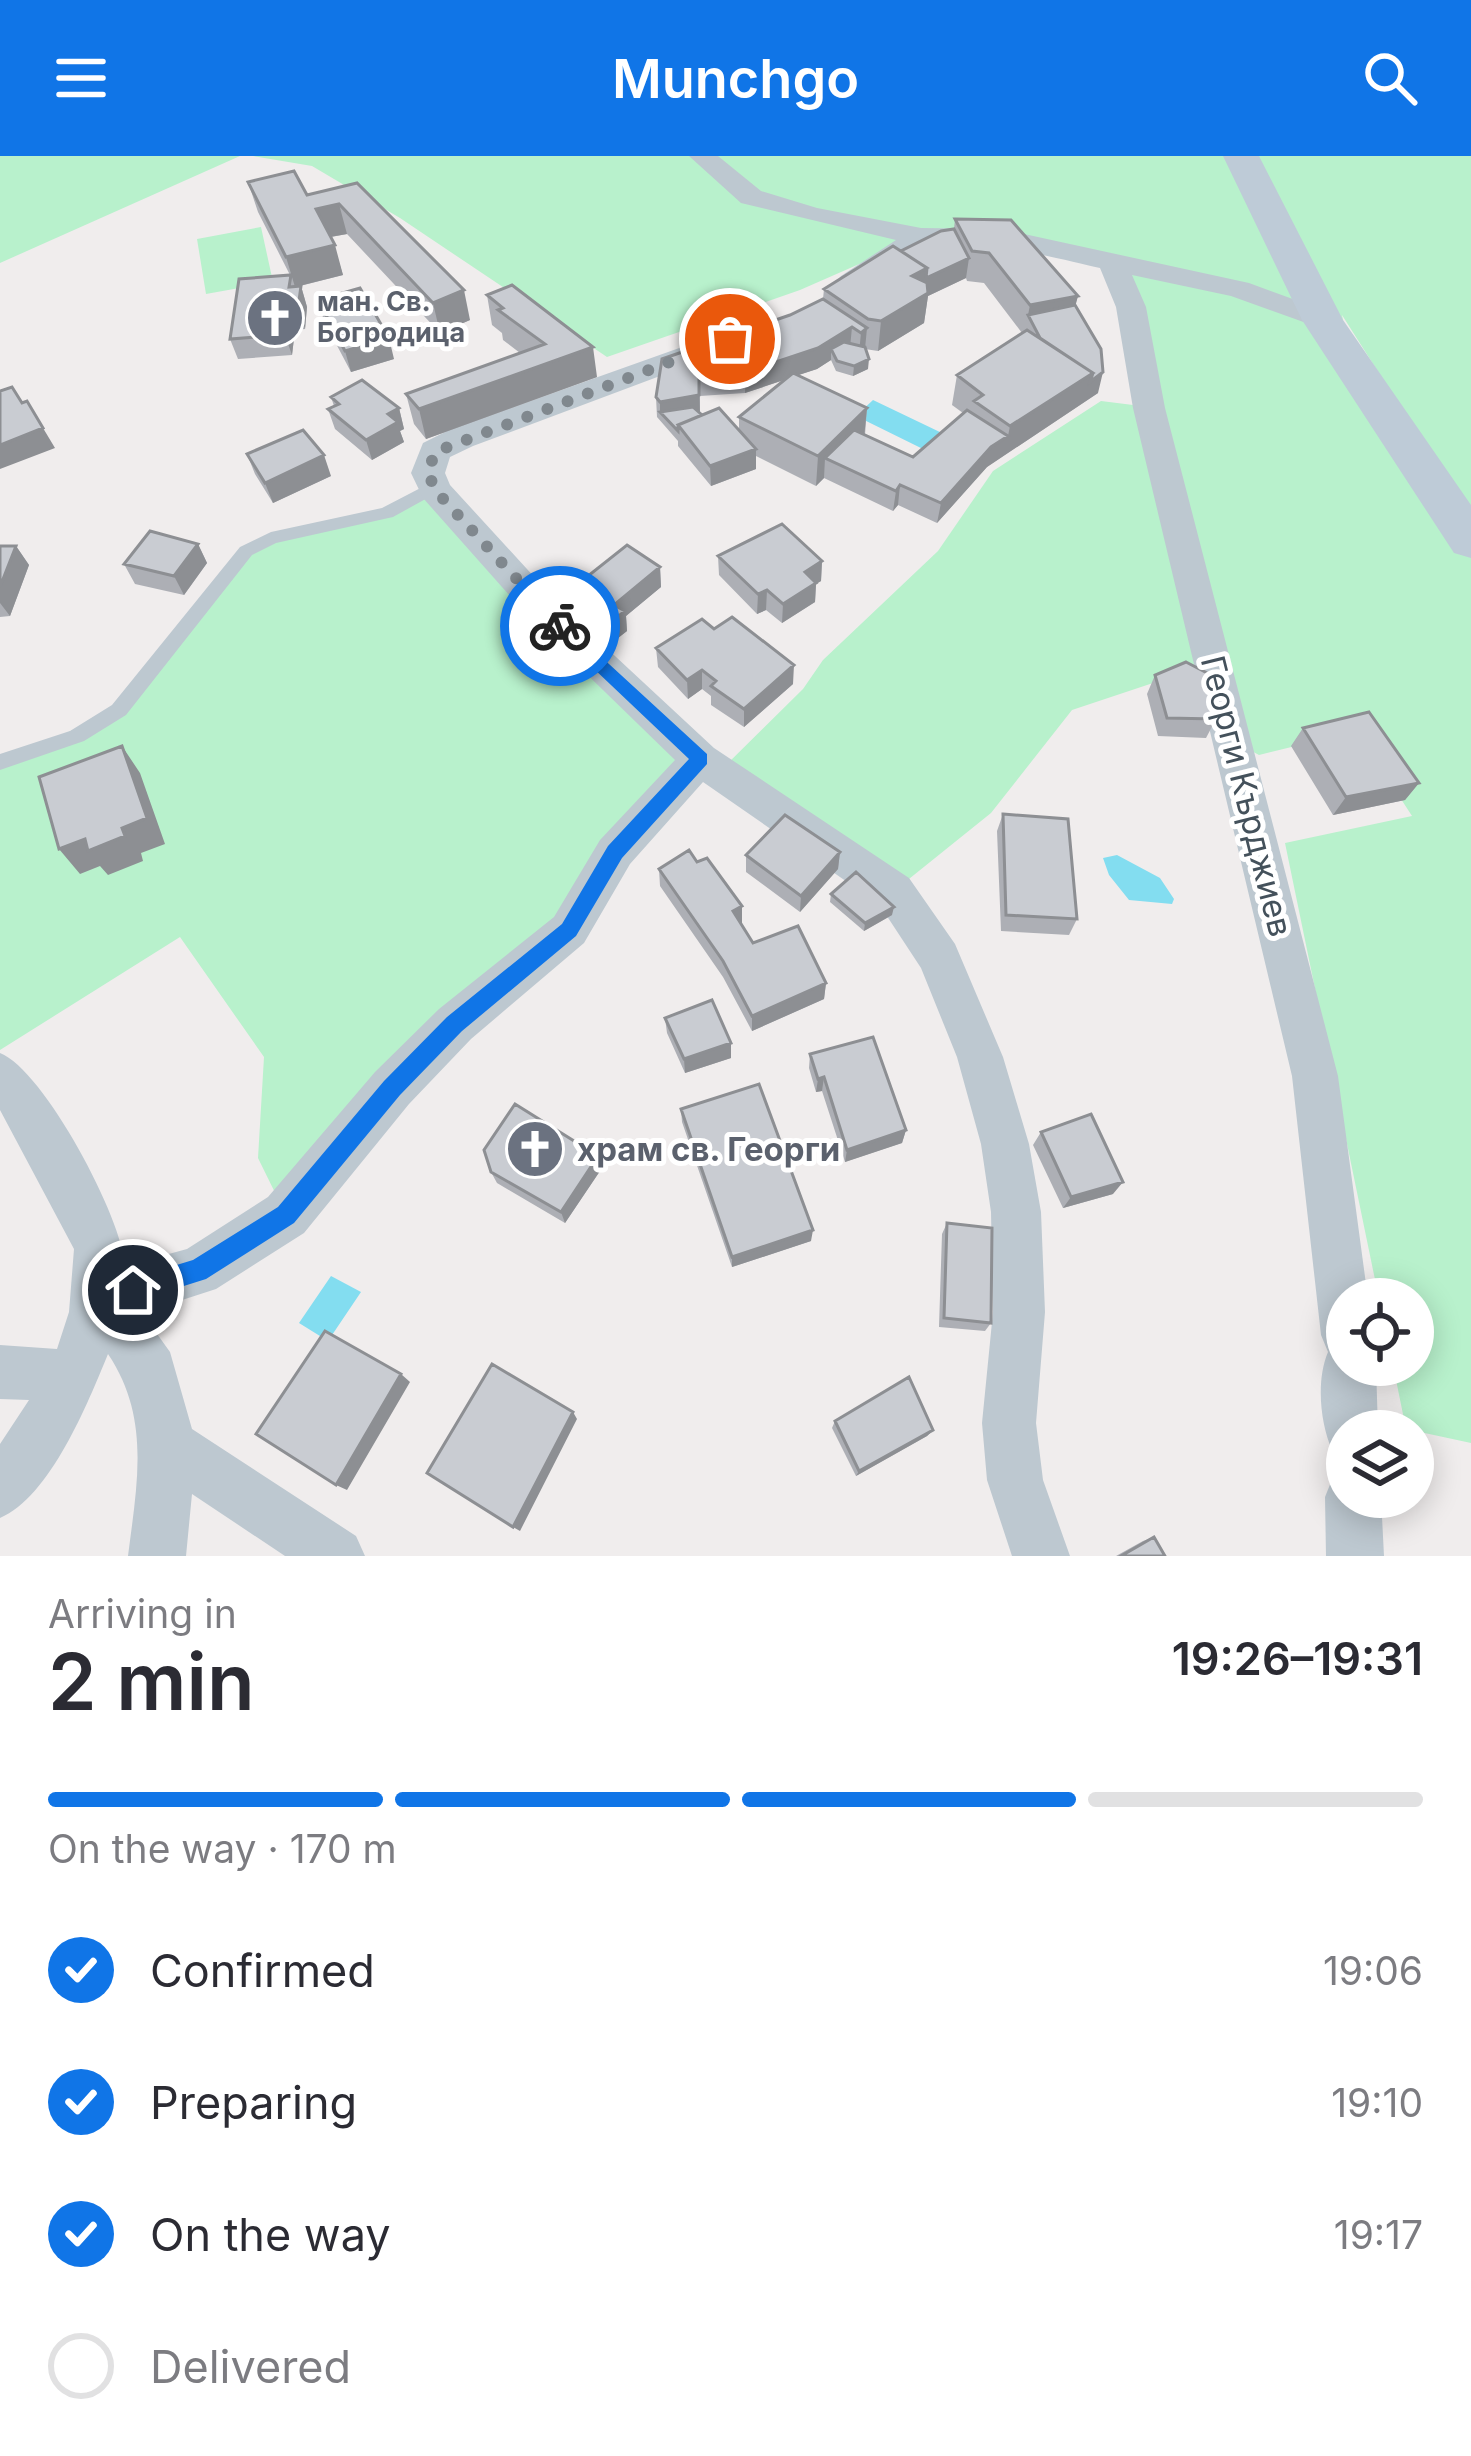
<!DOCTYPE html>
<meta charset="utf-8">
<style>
:root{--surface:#fff;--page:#f2f2f3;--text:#2b2b33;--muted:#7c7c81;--line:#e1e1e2;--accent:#1075e7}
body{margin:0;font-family:Inter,sans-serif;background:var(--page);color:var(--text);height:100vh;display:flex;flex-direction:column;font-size:45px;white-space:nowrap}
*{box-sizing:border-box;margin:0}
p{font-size:39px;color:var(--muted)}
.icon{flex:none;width:66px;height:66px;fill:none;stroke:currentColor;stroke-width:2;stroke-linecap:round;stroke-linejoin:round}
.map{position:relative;height:1400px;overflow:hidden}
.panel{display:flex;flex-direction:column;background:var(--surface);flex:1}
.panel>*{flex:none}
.fabs{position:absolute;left:1326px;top:1122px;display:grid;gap:24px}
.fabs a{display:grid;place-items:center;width:108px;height:108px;border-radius:50%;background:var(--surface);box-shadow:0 6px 30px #0003;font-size:60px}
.pin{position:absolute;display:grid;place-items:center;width:102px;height:102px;color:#fff;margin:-51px;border:6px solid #fff;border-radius:50%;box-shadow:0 3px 12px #0007}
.courier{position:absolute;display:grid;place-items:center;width:120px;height:120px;margin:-60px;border:9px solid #1075e7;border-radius:50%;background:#fff;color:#222;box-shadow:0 3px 15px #0007}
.summary em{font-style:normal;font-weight:600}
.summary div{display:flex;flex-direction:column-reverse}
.summary{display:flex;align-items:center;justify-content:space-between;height:204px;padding:0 48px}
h1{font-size:78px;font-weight:600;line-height:90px}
.bar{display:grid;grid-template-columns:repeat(4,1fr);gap:18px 12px;align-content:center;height:144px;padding:0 48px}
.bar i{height:15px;border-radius:9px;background:var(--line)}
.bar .current{background:var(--accent)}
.bar p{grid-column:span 4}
ol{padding:0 48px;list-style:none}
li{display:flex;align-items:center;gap:36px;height:132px}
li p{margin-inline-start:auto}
li .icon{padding:12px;border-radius:50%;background:var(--accent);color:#fff;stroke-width:4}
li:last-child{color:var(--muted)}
li i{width:66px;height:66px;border:6px solid var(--line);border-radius:50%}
header{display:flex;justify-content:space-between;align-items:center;height:156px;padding:0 48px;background:var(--accent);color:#fff;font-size:54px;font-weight:600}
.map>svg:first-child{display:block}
.green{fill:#b8f1cc}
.water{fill:#83ddf0}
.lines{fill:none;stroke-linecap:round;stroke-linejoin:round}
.lane{fill:#bdc8d0;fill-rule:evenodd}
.street{fill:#bdc8d0;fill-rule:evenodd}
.secondary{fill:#becbd7;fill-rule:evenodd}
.wall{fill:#adafb5;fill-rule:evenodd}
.shaded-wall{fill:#8d8f93}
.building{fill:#c9ccd2;stroke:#8d8f93;stroke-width:3}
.route{fill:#1075e7}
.done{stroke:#80888e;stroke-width:12;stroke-dasharray:0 21.6}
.labels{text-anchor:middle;stroke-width:10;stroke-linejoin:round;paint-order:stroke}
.far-worship-label{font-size:27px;font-weight:bold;fill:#5b616d;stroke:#fff;text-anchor:start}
.street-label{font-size:33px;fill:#44515b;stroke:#fff}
.worship-label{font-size:33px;font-weight:bold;fill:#5b616d;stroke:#fff;text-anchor:start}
</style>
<header><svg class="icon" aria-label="menu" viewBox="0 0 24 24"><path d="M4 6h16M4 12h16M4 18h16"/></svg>Munchgo<svg class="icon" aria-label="search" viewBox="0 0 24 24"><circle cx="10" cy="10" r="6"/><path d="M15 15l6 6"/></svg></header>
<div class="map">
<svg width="1471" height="1400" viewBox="0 0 1471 1400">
<rect width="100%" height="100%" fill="#f0eded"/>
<path class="green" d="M0,0H240L0,107Z
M253,0H1471V362L1342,159L1351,206L1471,385V1287L1406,1273L1393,1209H1413V1143H1379L1285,687L1412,660L1357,575L1259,599L1233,585L1213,507L1072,554L991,657L894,735L719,616L803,533L823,504L938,395L993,315L1101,245L1149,251L1112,108L921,81L800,134L607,201L400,62L312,10Z
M261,71L273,126L206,138L197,83Z
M434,331L700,603L286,1059L258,1002L264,901L180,781L0,894V606L119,554L220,424L271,382L351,368Z"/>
<path class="water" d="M873,244L944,278L927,295L856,260Z
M1117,699L1160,722L1174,743L1172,748L1129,744L1109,719L1103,702Z
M331,1120L361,1136L328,1185L299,1167Z"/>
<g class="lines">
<path class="lane" d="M434,325L440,327V335L393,361L276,387L252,399L126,559L84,585L0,614V598L70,575L112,549L240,391L271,376L382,352Z"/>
<path class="street" d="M689,0H718L761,35L817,52L921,72L1001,73L1249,127L1334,158L1338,164L1323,173L1231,140L1132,119L1146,151L1165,252L1338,920L1368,1143H1347V1209H1376L1378,1275H1347V1301L1332,1294C1320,1267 1316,1224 1328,1196L1321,1179L1292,920L1133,252L1116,151L1100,112C1060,103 958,76 923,92C897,105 871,140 841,132L836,126L841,120L896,84L741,47Z
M713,180L728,189L724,196L473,290L450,301L445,317L450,329L559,448L714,592L909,722L955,788L1003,901L1029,988L1041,1056L1045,1156L1036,1267L1043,1324L1070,1400H1012L987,1324L982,1267L993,1156L991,1056L981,988L957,901L921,812L879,748L703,626L630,708L584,787L471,883L409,948L304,1077L216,1133L142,1157L170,1196L192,1273L356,1380L365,1400H285L192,1338L186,1400H128C137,1328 151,1262 108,1198C88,1247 50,1341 0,1362V1288L29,1244L0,1243V1189L57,1193L69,1156L74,1093L0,954V897C44,914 123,1063 125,1110L187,1093L268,1041L375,916L439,853L554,761L600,684L675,604L533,466L423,342L411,317L423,287L449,274Z
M1347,1315V1341H1381L1384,1400H1326L1325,1341L1333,1321Z"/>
<path class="secondary" d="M1223,0H1259L1343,164L1471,349V402L1454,397L1302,164Z"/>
</g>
<path class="wall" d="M248,26L307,39L357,27L470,164L440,177L347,78L331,81L343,119L296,131L301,130L307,151L305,173L295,174L292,199L238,203L230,183L290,119L258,56Z
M955,63L1078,140L1075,149L1098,237L987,311L937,367L898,349L893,355L824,322L816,330L756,300V313L711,330L678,290V285L657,261L656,241L790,159L823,143L824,133L901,95L954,73ZM966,122L967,125L984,127L1022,177L957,219L952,249L963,257L913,301L865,279L867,252L798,219L817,213L831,204L836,215L853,220L868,213L865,193L878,195L924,167L928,140ZM784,224L739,261V275L700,258V240L745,237Z
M487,139L597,221L426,283L414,268L406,238L520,197L503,184L502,177L492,169Z
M318,144L394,203L351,216L324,165Z
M331,241L399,252L404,273L400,275L404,286L372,304L335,273L328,253L334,250Z
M247,298L331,320L273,347L255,318Z
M198,388L207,407L184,439L135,428L124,408Z
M0,390H16L29,409L10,460L0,461Z
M718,400L822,405L821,425L816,428L815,446L782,467L766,454L757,458L719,419Z
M660,411L661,431L626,460L627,475L604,493L562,463L559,443Z
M714,473L793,528L744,571L711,549V540L702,533L688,543L658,511L656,492Z
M1155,519L1216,563L1206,582L1158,580L1147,538Z
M1303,572L1419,627L1405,644L1333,659L1291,590Z
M1003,658L1077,763L1069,779L1001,775L997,675Z
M840,696L838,713L800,756L746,716V699Z
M697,706L742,750V767H740L753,787L826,827L824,843L752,875L723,821L660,730L659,713Z
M831,738L892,759L864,775L830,746Z
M665,862L731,902L685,917L667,877Z
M810,898L906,974L902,987L845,1006L822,935L816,936L809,912Z
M681,953L811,1085L732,1111L682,966Z
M1041,976L1113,1038L1063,1052L1033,989Z
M602,1012L565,1067L497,1027L491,1016Z
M947,1067L991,1167L985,1175L939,1171L942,1078Z
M835,1265L933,1274L927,1280L856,1320L832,1272Z
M1154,1381L1165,1400H1116L1143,1385Z"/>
<path class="shaded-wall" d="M339,48L347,78L324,82L316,53Z
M335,89L343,119L295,131L286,101Z
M969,102L966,122L928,140L924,167L878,195L881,165L912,120L927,112Z
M301,130L307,151L305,173L298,152Z
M464,134L470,164L440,177L433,147Z
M1078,140L1070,170L1028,159L1024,179L1030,149Z
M288,153L295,174L292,199L285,179Z
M852,171L850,192L831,193V204L817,213L745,237L746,216Z
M867,172L865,193L859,197L861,177Z
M389,182L394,203L351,216L345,195Z
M593,191L597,221L426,283L419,253Z
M869,203L868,213L853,220L854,210Z
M1103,216L1098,237L987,311L937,367L941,347L991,291L1008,280L1010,270L1093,217Z
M699,220L700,260L660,256V246Z
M399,252L404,273L400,275L404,286L372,304L366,284L388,258Z
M867,252L864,282L825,302L824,322L816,330L818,300Z
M43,272L55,292L0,313V289Z
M756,293V313L711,330L710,310Z
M324,299L331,320L273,347L265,327Z
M900,329L898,349L893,355L896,335Z
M198,388L207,407L184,439L174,420Z
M16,390L29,409L10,460L0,447V431Z
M822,405L821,425L816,428L815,446L782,467L783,448L805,416Z
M660,411L661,431L626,460L627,475L604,493L601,474L614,449Z
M767,434L766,454L757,458L758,438Z
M794,509L793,528L744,571V553Z
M702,514V533L688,543L687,524Z
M122,590L140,617L165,688L141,697L143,705L108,719L100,710L80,718L59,693L122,672Z
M1419,627L1405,644L1333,659L1346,641Z
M840,696L838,713L800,756L801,740Z
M742,750V767L733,771V755Z
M894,751L892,759L864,775L865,767Z
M826,827L824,843L752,875V860Z
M731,887V902L685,917L684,903Z
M824,921L822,935L816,936L818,923Z
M906,974L902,987L845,1006L847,994Z
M598,1000L602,1012L565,1067L561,1056Z
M1123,1026L1113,1038L1063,1052L1071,1041Z
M813,1074L811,1085L732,1111V1101Z
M401,1218L410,1226L347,1334L336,1329Z
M573,1256L577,1263L520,1375L513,1371Z
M933,1274L927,1280L856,1320L859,1315Z"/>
<path class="building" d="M294,15L307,39L357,27L464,134L433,147L339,48L316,53L335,89L286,101L248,26Z
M955,63L1011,64L1078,140L1030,149L989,97L972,95Z
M954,73L969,102L926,122L927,112L901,95L941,75Z
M893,90L927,112L912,120L927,127L928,137L881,165L868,163L824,133Z
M291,119L289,131L301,130L298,152L288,153L285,179L230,183L239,123Z
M512,129L593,191L419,253L406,238L545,188L498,154L503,152L487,139Z
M360,132L389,182L345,195L318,144Z
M823,143L867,172L861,177L852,171L818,192L746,216L699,220V239L660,246L656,241L662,203L790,159Z
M1075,149L1101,193L1103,216L1090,226L1093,217L1040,182L1028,159Z
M1027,174L1093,217L1010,270L974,245L983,239L957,219Z
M844,186L865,191L869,203L854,210L837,205L831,193Z
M793,217L867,252L818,300L739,261Z
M362,224L399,252L388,258L398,266L366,284L328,253L339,248L331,241Z
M12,231L22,247L27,245L43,272L0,289V235Z
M693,251L702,259L678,269V275L660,256Z
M719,252L756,293L710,310L678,269Z
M967,254L1008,280L991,291L941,347L900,329L896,335L825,302L854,274L913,301Z
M303,274L324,299L265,327L247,298Z
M782,368L822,405L805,416L816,427L783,448L767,434L758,438L718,400Z
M150,375L198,388L174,420L124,408Z
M627,389L660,411L614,449L625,455L601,474L559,443Z
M0,390H16L0,431Z
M732,461L794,509L744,553L711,530L716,525L702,514L687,524L656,492L702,463L714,473Z
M1186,506L1207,517L1216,563L1167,562L1155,519Z
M1369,556L1419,627L1346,641L1303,572Z
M122,590L147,662L122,672L125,680L88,695L85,683L59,693L39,621Z
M1003,658L1068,663L1077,763L1006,759Z
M785,659L840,696L801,740L746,699Z
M689,694L697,706L707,702L742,750L733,755L753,787L798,770L826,827L752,860L723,805L659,713Z
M856,716L894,751L865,767L831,738Z
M712,844L731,887L684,903L665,862Z
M873,881L906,974L847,994L824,921L818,923L810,898Z
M759,928L813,1074L732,1101L681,953Z
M515,948L598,1000L561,1056L491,1016L484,994Z
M1091,958L1123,1026L1071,1041L1041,976Z
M947,1067L992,1072L991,1167L944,1162Z
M325,1175L401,1218L336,1329L256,1278Z
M492,1208L573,1256L513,1371L427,1317Z
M909,1221L933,1274L859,1315L835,1265Z
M1154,1381L1165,1400H1121Z"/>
<path class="route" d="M560,463L707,598V608L622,702L576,780L462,875L400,939L294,1067L206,1123L133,1146L124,1142V1125L193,1104L278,1051L384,925L447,861L562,768L608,690L689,603L553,474L551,470Z"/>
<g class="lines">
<path class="done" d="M560,470L435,334L428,316L435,296L730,183"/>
</g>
<defs>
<g id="church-disc" transform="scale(3)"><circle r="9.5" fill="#6b7280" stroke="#fff"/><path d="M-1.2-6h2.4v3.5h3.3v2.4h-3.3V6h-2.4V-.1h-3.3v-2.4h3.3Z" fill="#fff"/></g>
</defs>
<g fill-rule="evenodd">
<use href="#church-disc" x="275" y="162"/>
<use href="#church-disc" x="535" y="993"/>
</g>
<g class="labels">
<g class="far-worship-label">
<text x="317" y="155">ман. Св.<tspan x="317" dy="31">Богродица</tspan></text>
</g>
<g class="street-label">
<text transform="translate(1247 640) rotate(76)" y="12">Георги Кърджиев</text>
</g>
<g class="worship-label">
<text x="577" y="1005">храм св. Георги</text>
</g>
</g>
</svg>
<div class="fabs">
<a><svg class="icon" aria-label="locate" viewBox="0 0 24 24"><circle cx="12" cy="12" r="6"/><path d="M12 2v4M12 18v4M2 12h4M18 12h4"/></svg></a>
<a><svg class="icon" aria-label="layers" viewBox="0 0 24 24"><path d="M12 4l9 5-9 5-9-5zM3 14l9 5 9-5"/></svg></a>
</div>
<div class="pin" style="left:730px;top:183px;background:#ea580c"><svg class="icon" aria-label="bag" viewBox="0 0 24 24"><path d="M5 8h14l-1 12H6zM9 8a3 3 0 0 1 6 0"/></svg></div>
<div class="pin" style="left:133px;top:1134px;background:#1f2937"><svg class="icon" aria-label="home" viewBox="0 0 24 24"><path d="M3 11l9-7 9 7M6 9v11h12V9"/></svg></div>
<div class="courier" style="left:560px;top:470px"><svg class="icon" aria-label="bike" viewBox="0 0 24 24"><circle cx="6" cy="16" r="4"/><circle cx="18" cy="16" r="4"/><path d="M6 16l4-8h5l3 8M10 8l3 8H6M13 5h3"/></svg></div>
</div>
<section class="panel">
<div class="summary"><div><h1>2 min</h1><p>Arriving in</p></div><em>19:26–19:31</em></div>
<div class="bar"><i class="current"></i><i class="current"></i><i class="current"></i><i></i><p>On the way · 170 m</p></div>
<ol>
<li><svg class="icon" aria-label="check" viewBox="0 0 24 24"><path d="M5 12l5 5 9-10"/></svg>Confirmed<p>19:06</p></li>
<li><svg class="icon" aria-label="check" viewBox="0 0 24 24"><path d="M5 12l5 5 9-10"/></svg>Preparing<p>19:10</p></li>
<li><svg class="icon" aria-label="check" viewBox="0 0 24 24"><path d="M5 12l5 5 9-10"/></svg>On the way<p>19:17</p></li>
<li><i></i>Delivered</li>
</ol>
</section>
